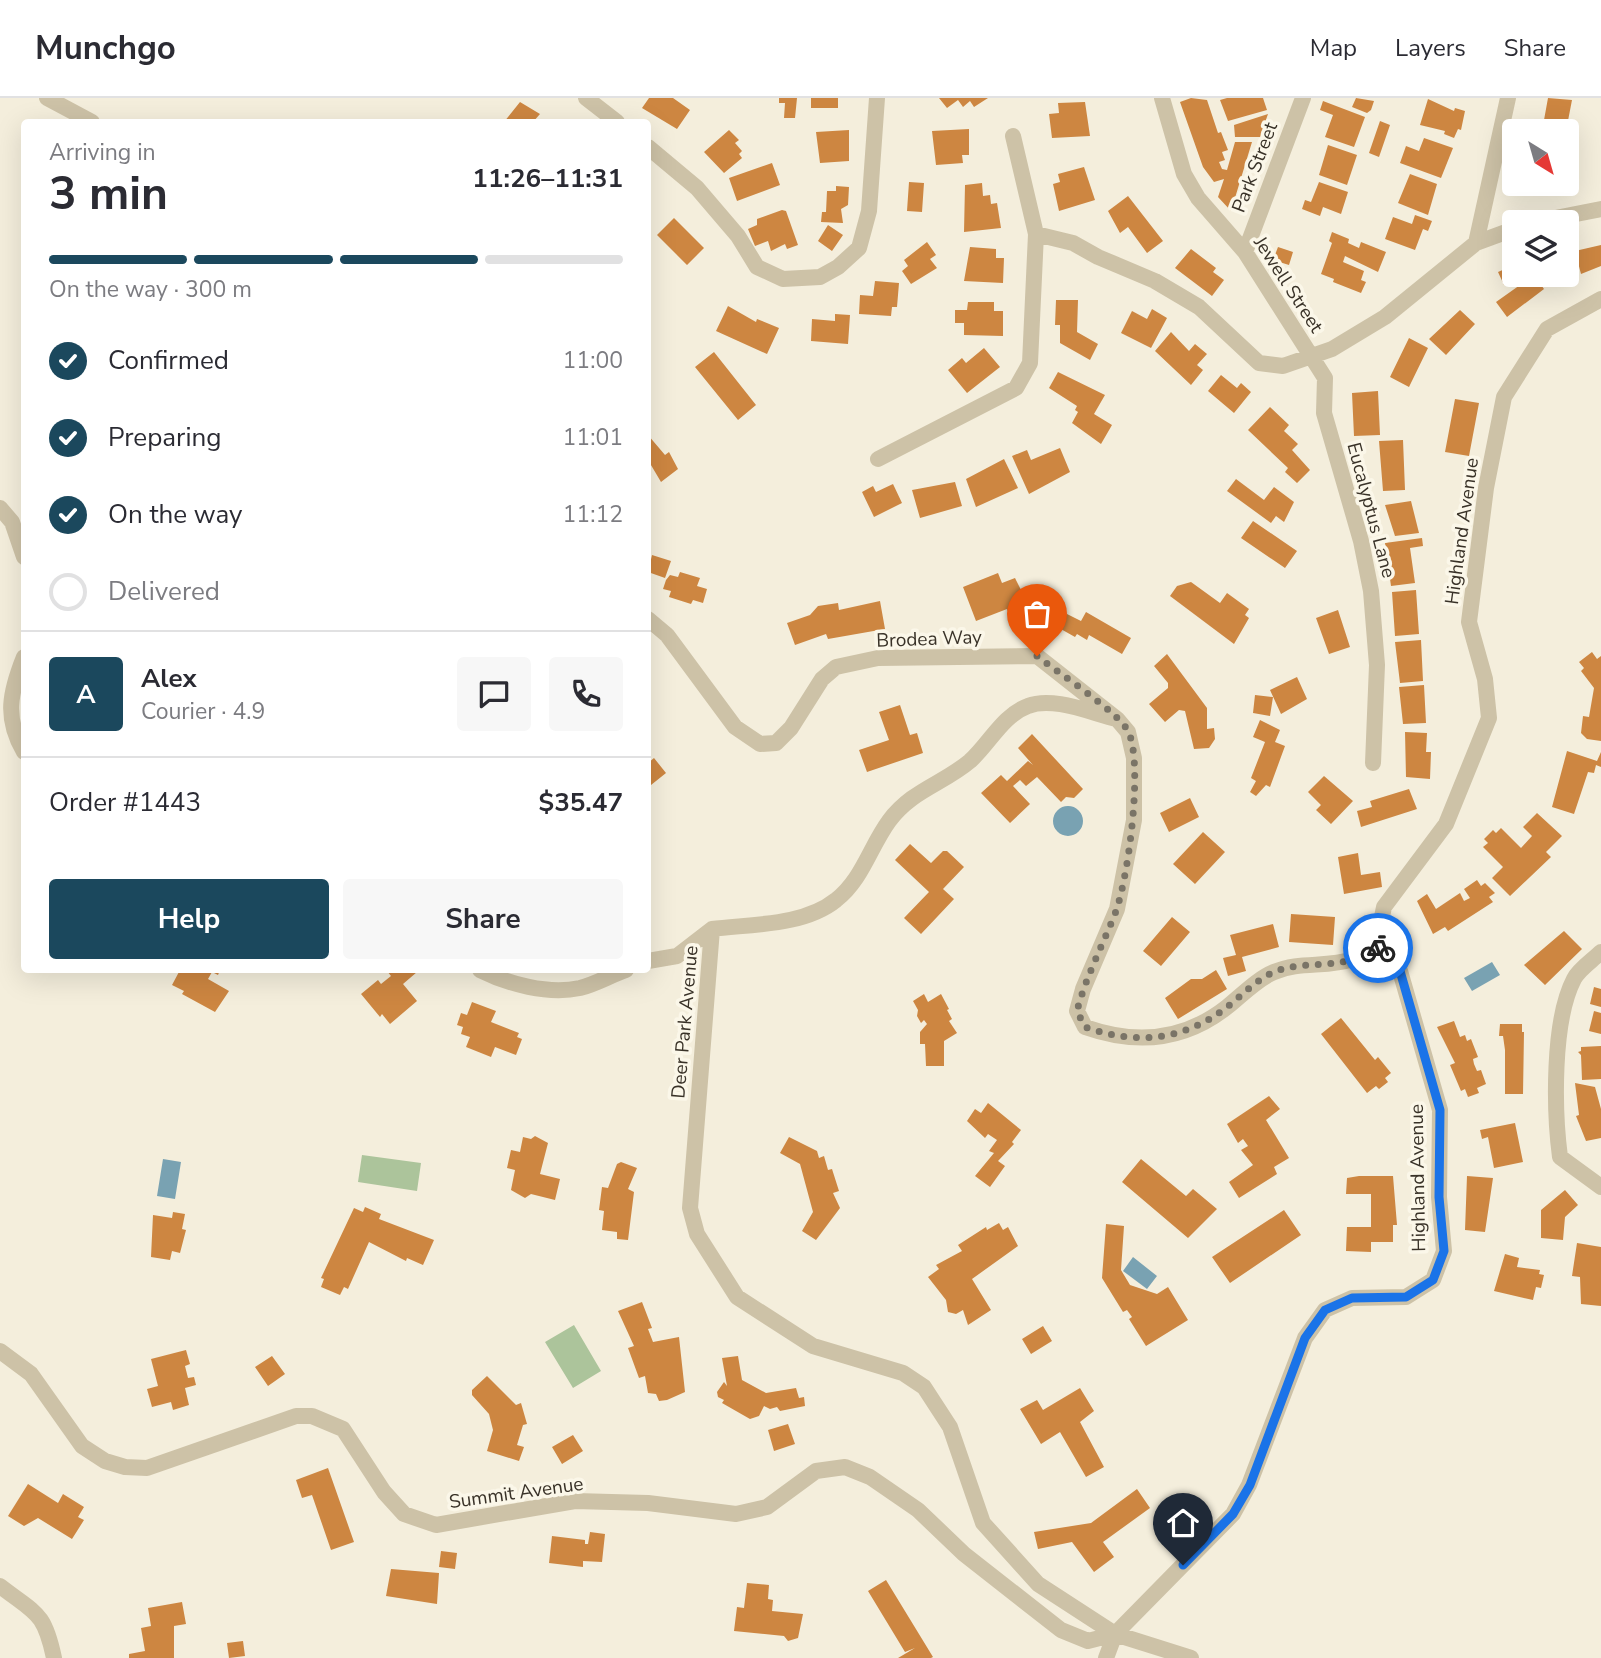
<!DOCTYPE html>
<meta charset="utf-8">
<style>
:root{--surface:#fff;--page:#f7f7f7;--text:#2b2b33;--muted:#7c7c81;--line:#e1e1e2;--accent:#1b485d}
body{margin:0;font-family:"Nunito Sans",sans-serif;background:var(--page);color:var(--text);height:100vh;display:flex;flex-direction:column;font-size:26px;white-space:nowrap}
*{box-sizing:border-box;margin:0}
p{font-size:23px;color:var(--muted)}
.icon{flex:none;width:38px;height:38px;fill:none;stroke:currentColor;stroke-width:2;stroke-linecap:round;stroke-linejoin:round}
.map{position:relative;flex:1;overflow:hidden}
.sheet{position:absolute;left:21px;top:21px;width:630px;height:854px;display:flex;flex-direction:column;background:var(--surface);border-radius:7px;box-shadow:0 7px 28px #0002}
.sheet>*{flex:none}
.needle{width:46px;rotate:143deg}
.tools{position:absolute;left:1502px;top:21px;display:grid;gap:14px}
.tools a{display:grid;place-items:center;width:77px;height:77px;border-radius:7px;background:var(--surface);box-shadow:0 7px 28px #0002;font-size:35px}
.pin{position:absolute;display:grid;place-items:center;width:60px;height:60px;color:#fff;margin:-72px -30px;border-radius:50% 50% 50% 0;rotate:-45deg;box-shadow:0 0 7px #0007}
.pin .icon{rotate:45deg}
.courier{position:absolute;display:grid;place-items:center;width:70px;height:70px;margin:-35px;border:5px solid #1a73e8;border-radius:50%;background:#fff;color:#222;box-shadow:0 2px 9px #0007}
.head em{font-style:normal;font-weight:700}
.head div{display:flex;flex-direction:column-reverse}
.head{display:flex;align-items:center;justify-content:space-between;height:119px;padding:0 28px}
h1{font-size:46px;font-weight:700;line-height:52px}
.bar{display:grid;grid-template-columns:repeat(4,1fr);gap:10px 7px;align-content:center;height:84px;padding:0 28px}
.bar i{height:9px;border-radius:5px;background:var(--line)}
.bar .on{background:var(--accent)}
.bar p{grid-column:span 4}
.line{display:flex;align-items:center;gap:18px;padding:0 28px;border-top:2px solid var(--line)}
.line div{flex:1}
.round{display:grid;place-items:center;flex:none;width:74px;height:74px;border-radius:7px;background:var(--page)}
ol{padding:0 28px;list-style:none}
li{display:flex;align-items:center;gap:21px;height:77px}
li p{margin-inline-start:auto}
li .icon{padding:7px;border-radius:50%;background:var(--accent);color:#fff;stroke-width:4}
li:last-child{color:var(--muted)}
li i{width:38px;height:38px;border:4px solid var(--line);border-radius:50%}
.cta{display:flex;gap:14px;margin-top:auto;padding:14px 28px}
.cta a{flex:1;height:80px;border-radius:7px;background:var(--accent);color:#fff;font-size:28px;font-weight:700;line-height:80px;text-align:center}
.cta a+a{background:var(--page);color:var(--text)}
header{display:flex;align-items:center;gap:42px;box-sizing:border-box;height:98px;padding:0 35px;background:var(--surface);border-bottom:2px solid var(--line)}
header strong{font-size:33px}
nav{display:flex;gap:38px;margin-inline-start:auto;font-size:24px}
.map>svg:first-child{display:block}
.green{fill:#acc49b}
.water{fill:#79a2b2}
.building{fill:#cd8641}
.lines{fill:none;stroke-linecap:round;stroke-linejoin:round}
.minor{stroke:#cdc2a7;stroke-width:16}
.done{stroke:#7a7467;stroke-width:7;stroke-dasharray:0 12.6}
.route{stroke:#1a73e8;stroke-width:9}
.labels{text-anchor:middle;stroke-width:7;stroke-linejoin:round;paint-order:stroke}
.street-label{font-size:19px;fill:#393228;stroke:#fbf7e9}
</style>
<header>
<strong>Munchgo</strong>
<nav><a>Map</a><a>Layers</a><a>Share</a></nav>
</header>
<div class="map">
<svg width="1601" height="1560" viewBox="0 0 1601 1560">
<rect width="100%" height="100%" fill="#f4eedc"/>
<path class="green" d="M362,1057L421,1065L417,1093L358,1084Z
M574,1227L601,1273L573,1290L545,1244Z"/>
<path class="water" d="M1053 723a15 15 0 1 1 30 0a15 15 0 1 1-30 0Z
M1492,864L1500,877L1472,893L1464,880Z
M163,1061L181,1064L175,1101L157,1098Z
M1133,1159L1157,1178L1147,1191L1123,1173Z"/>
<path class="building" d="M649,0H673L690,12L677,31L642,10Z
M779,0H797L795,20H784L785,5H779Z
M811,0H838V10H811Z
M939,0H988L974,9L970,3L963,9L958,2L947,10Z
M1191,0L1207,2L1218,35L1221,34L1228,52L1222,54L1225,62L1219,64L1222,71L1227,72L1235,44H1252L1231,113L1218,99L1224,81L1214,84L1203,69L1180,4Z
M1227,0H1263L1267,12L1228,23L1220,2Z
M1356,0L1374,3L1371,12L1367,15L1352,9Z
M1548,0L1572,2L1566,33H1542Z
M1428,1L1454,13L1455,10L1465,13L1461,32L1458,31L1454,40L1444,36L1445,33L1420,27Z
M1323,3L1365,19L1354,49L1325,39L1333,17L1320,12Z
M520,4L540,16L533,24H504Z
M1085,4L1090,38L1052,40L1049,16L1059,15L1058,5Z
M1268,16L1260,39H1235L1234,27Z
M1380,23L1390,27L1379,59L1369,55Z
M969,31V57H962L963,65L936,67L932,33Z
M729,32L739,42L735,45L742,53L739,56L742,60L724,75L704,54Z
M849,32V63L820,65L816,34Z
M1424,40L1453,50L1441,80L1400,65L1406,48L1419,53Z
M1328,47L1357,57L1347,87L1319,77Z
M772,65L780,87L737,103L729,80Z
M1084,69L1095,102L1059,113L1053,86L1060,84L1058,76Z
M1410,76L1437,86L1428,117L1398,105Z
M909,84L924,85L922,114L907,113Z
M1319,84L1348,94L1341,116L1323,109L1320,118L1302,111L1305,102L1311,104Z
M982,85L983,98L990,97L991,106L997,105L1001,130L964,134L965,87Z
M1523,86H1544L1542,96L1522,92Z
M836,88L849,89L848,107L841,111L843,125L821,124L822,114H826L827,93H836Z
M1128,98L1163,143L1147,155L1128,129L1120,135L1108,113Z
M782,112L786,113L798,147L787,151L785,146L771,153L768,143L755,148L748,131L757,127V121Z
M1415,117L1432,123L1428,133L1423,131L1415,152L1385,141L1393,119L1412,126Z
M674,120L704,150L687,167L657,137Z
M828,127L843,137L832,153L818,143Z
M1332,134L1349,141L1348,145L1359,150L1361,144L1386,154L1378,174L1345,158L1343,164L1364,173L1361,182L1366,184L1361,195L1333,184L1334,181L1321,176L1332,145L1329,143Z
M927,144L936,157L930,161L937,170L911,186L902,173L908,168L904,162Z
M1601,147V168L1581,176L1575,153Z
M970,149L996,151V160H1004L1003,185L964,183Z
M1278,149L1293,154L1289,167L1273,162Z
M1191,151L1216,170L1213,174L1224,182L1212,198L1175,170Z
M1514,167V177L1521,180L1504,187L1498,174Z
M1534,177L1544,191L1507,219L1496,204Z
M875,183L899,185L897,209H892L891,218L859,216L860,197L873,198Z
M1056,202H1078L1077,234L1098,246L1090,262L1060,245V227H1055Z
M968,204H994V213H1003V238L964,237V225H955V212H967Z
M728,208L756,224L757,221L779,230L767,256L716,233Z
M1152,211L1167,220L1151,250L1121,235L1132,213L1147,221Z
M1460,212L1475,226L1446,257L1429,241Z
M835,216L850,217L848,246L811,243L812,221L835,223Z
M1171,234L1189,253L1195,246L1207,256L1197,267L1203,272L1191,287L1155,253Z
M1409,240L1428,250L1409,289L1390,279Z
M984,250L1000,269L967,295L948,272L962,260L966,265Z
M714,254L756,307L738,322L695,269Z
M1058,274L1105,297L1094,316L1112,327L1101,346L1072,325L1078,314L1075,312L1077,308L1049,290Z
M1221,277L1237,290L1241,285L1251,294L1234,315L1208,293Z
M1378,293L1380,337L1354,338L1352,295Z
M1455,301L1479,305L1469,358L1445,354Z
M1270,309L1289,327L1284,333L1298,346L1292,352L1310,372L1297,385L1285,374L1288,370L1248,332Z
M648,337L665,357L669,354L678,371L661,384L648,362Z
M1403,342L1405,392L1383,393L1379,343Z
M1060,350L1070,374L1029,396L1012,358L1027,352L1031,362Z
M1004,361L1018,390L976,409L966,381Z
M1236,381L1264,402L1274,389L1294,404L1284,424L1276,418L1271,425L1227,393Z
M955,384L962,408L920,420L912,392Z
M893,386L902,405L874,419L862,394L873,388L876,394Z
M1411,403L1419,435L1395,438L1385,407Z
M1253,423L1297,453L1285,470L1241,440Z
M1422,440L1423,448L1410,450L1415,485L1391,488L1385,445Z
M652,457L671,463L665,480L648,474Z
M680,474L700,480L697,488L707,491L703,505L693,502L691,506L669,499L671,493L663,491L666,482L670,477L678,479Z
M998,475L1002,485L1015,480L1026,502L1024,503L1026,509L1009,516L1007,511L976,523L963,489Z
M1191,484L1220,505L1227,495L1249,511L1245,517L1249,520L1234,546L1170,498L1177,488Z
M1416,492L1419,536L1395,538L1392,494Z
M880,503L885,531L828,541L826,536L795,547L787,525L810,517L818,508L838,505L839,512Z
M1338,512L1350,549L1329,556L1316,520Z
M1086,514L1131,540L1122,556L1089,537L1087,542L1077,536L1075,539L1059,530L1067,516L1081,523Z
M1421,542L1423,583L1400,585L1395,544Z
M1592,554L1597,561L1601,558V643L1587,641L1581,635L1583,618L1589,619L1594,590L1581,573L1584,570L1579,564Z
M1167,556L1207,610V631L1214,630L1215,641L1209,650L1194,651L1185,613L1179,612L1165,624L1149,606L1168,590V585L1154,568Z
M1297,579L1307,601L1281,616L1270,592Z
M1424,587L1426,625L1403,626L1399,589Z
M1255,597L1273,599L1270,618L1253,615Z
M900,607L910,637L917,635L923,655L867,674L859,652L889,642L879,614Z
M1260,622L1280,632L1275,644L1285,648L1270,689L1266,687L1256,698L1250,694L1256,683L1251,680L1265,644L1253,639Z
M1405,634L1427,635L1426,654H1431L1430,681L1406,679Z
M1032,636L1083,691L1074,700L1066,699L1061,704L1037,679L1026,688L1020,682L1013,688L1030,706L1010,725L981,695L1001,677L1007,683L1028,663L1033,667L1018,650Z
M1567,653L1597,663L1601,654V669L1596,667L1594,675L1588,674L1574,716L1552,709Z
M654,660L666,675L651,687L648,682V665Z
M1324,678L1353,703L1331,726L1316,712L1321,707L1308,694Z
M1409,691L1417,711L1361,729L1357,713L1372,709L1370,703Z
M1190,700L1199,719L1169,734L1160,715Z
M1537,715L1562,738L1546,754L1551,759L1510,798L1492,780L1503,769L1483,749L1488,745L1484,741L1493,732L1496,735L1501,730L1521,750L1532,738L1523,729Z
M1203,734L1225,754L1195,786L1173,766Z
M910,746L931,765L943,753H947L964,769L943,791L954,801L921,836L904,820L929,794L895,762Z
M1358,755L1361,777L1380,774L1382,789L1344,796L1338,759Z
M1477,782L1481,788L1485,785L1495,795L1489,799L1493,804L1448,833L1445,829L1433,836L1417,803L1427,796L1436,811L1460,795L1464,803L1470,800L1464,791Z
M1291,816L1335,819L1333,847L1289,844Z
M1172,819L1190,834L1161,868L1143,853Z
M1273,826L1279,849L1242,859L1246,873L1228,878L1223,860L1236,857L1230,837Z
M1564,833L1582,851L1545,887L1524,867Z
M180,872H220L218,877L212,874L208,881L229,893L215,914L182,896L184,893L172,887Z
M389,872H415L417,874L403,886L417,903L390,926L382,916L380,919L361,896L378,882L381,886L391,878L387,873Z
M1216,872L1227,891L1178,921L1165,900L1191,881H1202Z
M1594,889L1601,891V909L1590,906Z
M924,896L928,904L941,896L949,911L947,912L952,921L949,923L957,935L944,943V968H926L925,946H920V934L927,926L924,922L921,925L917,918L918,912L913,903Z
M472,904L496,913L491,924L519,935L517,939L522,941L516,957L495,949L491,959L466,949L470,939L461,936L463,929L457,927L461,915L467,917Z
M1594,913L1601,915V936L1589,933Z
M1341,920L1375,962L1378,959L1391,975L1385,980L1388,984L1379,991L1376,988L1367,995L1321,936Z
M1454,923L1460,939L1465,937L1467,943L1471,941L1478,959L1473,961L1474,966L1477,973L1481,972L1486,986L1477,990L1479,995L1468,999L1465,991L1461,993L1450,967L1455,965L1437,929Z
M1500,926H1522V934H1524L1523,996H1505V952L1503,938H1499Z
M1601,948V981L1582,982L1581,957L1578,954L1581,953V949Z
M1575,985L1595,989L1601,1011V1040L1586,1043L1576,1018L1579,1017Z
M1269,998L1280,1011L1266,1022L1289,1060L1274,1069L1277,1076L1239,1100L1229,1084L1253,1067L1241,1052L1248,1048L1243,1041L1238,1045L1227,1026Z
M988,1005L1021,1032L1012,1044L1014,1046L998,1063L1005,1068L990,1089L975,1078L994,1055L989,1053L997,1042L988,1036L985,1040L967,1023L975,1011L981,1015Z
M1515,1025L1523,1064L1494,1070L1488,1039L1482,1041L1480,1032Z
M535,1038L548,1045L540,1076L560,1081L555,1102L531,1096L525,1100L511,1092L515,1072L507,1070L511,1052L520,1054L523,1039L531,1041Z
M789,1039L817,1053L819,1060L824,1058L828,1072L832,1071L839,1093L833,1095L840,1110L816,1142L802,1133L813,1114L800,1066L780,1055Z
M1141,1061L1186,1098L1193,1091L1217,1111L1188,1140L1122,1084Z
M621,1064L637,1070L628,1091L634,1094L628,1142L617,1141V1134L602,1132L604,1113L599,1112L602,1089L608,1090L617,1066Z
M1359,1078H1393L1397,1127H1393V1144H1371V1154L1346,1153L1347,1129H1371V1096H1346L1347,1080Z
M1467,1078L1493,1080L1485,1134L1465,1132Z
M1565,1092L1578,1107L1565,1119L1563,1142L1541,1140V1112Z
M365,1109L381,1116L379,1121L434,1142L423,1167L407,1160L406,1163L369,1144L348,1191L344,1189L340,1197L321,1189L324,1181L321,1180L354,1110L363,1114Z
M1284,1112L1301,1137L1230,1185L1212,1159Z
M173,1114L185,1116L182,1131L186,1132L180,1155L172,1153L170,1162L151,1159L153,1117L172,1120Z
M999,1125L1003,1132L1008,1129L1018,1148L972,1181L991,1212L968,1227L963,1212L956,1216L948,1214L946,1202L928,1179L939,1171L936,1167L962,1153L958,1147L986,1129L987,1132Z
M1106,1126L1124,1128L1121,1172L1130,1187L1157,1196L1168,1189L1188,1222L1146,1248L1129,1221L1132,1219L1127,1212L1123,1214L1102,1180Z
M1577,1145L1601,1149V1208L1581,1206L1580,1179L1572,1178Z
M1505,1156L1519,1160L1517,1169L1540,1172L1539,1176L1544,1177L1541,1190L1536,1189L1533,1202L1494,1193Z
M642,1204L652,1230L648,1231L653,1244L679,1239L685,1294L667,1302L659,1303L656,1296L648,1295L645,1278L639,1280L628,1250L634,1248L618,1213Z
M1043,1228L1052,1243L1031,1256L1022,1241Z
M186,1252L190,1266L185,1268L188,1280L194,1279L196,1287L185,1290L189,1307L173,1312L171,1304L152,1309L147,1291L158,1288L151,1261Z
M272,1258L285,1276L268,1288L255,1269Z
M738,1258L742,1282L766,1295L796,1290L799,1300L804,1299L805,1308L780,1313L777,1309L770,1311L764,1308L759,1318L750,1321L722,1305L724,1302L718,1299L717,1294L724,1284L727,1288L722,1260Z
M487,1278L516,1307L521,1305L527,1326L523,1327L517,1347L524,1349L519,1363L487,1353L493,1332L489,1316L472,1297V1292Z
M1080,1290L1094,1313L1080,1324L1104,1369L1086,1379L1060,1334L1041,1346L1020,1311L1037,1302L1043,1312Z
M788,1326L795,1346L774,1353L768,1332Z
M573,1337L583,1353L562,1366L552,1349Z
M328,1370L354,1444L331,1452L312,1397L302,1400L296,1382Z
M28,1386L58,1405L63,1396L84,1409L78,1419L84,1422L72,1441L38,1420L24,1428L8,1418Z
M1137,1391L1150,1410L1103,1444L1114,1459L1094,1474L1072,1444L1038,1451L1034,1434L1091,1425Z
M590,1434L605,1436L602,1464L583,1463V1469L549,1465L552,1438L585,1442V1446H588Z
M441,1453L457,1455L455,1471L439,1469Z
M391,1471L439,1475L437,1506L386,1498Z
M886,1482L933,1559L931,1560H898L915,1550L905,1554L868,1493Z
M747,1485L769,1487L768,1501L773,1502L772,1513L803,1516L798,1540L788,1543L784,1538L734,1533L737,1509L744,1510Z
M182,1504L186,1526L174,1528V1560H129V1556L145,1553L141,1530L151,1528L148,1510Z
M243,1543L245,1558L229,1560L227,1545Z"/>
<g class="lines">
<path class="minor" d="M47,0L92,24
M586,0L617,24
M1162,0L1184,76L1198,100L1245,154L1325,280L1324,315L1361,443L1371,493L1377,567L1373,665
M1013,38L1036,136
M648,49L697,90L738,138L757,169L783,181L820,179L838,169L859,150L869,113L877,0
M1535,124L1601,111
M1476,145L1508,0
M1245,154L1303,0
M878,361L1016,290L1030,265L1036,136L1073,145L1098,159L1155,183L1199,209L1259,265L1283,268L1332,251L1385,219L1476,145L1514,131
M0,410L12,424L24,459
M648,521L667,537L735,629L760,646L776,645L791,630L822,581L836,569L878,560L1037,558L1117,621L1128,634L1134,660V722L1117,811L1083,891L1077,913L1085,929C1136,947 1184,943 1227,909C1241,898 1257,881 1274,874C1300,863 1327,870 1353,861C1361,859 1369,852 1376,848
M24,559C10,594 4,620 24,654
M1117,621C1091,615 1053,598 1028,608C1003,617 989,646 970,663C943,686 912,692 889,723C870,749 862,782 836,802C804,828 751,826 712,831L690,1110L697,1136L737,1199L813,1248L903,1275L924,1289L950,1329L983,1425L1038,1486L1115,1536L1191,1560
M1601,854C1593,862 1579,871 1574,881C1552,923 1554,1013 1560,1059L1601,1089
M648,863L677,858L712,831
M480,872C508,886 548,897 580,890C596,886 611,877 626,872
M0,1253L31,1276L82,1348L105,1363L125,1369L147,1370L296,1318H312L343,1331L384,1394L404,1416L436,1427L575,1403L648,1405L736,1416L767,1409L816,1373L845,1369L870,1379L918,1412L964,1456L1061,1532L1088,1543L1115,1536
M0,1488C36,1516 44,1513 54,1560
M1106,1560L1115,1536L1233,1416L1249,1387L1305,1240L1325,1212L1352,1200L1406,1199L1433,1182L1444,1153L1439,1099L1440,1012L1400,873L1376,848L1384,809L1446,726L1489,620L1485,581L1469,524L1486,390L1504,299L1547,231L1601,201"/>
</g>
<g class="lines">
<path class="done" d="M1037,558C1057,574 1117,613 1128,633C1144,665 1128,780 1116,813C1103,847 1086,878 1077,913L1085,929C1136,947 1184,943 1227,909C1241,898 1257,881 1274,874C1300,863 1327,870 1353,861C1361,859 1369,852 1376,848L1378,850"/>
<path class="route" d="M1183,1467L1233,1416L1250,1387L1305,1240L1325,1212L1352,1200L1406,1199L1433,1182L1444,1153L1439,1099L1440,1012L1400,873L1378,850"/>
</g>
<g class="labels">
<g class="street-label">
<text transform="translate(1254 69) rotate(-69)" y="7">Park Street</text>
<text transform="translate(1289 186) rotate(57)" y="7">Jewell Street</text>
<text transform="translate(1372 412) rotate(75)" y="7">Eucalyptus Lane</text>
<text transform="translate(1461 433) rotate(-82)" y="7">Highland Avenue</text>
<text transform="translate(929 540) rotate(-2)" y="7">Brodea Way</text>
<text transform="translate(684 924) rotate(-85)" y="7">Deer Park Avenue</text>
<text transform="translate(1417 1080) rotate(-91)" y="7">Highland Avenue</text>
<text transform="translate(516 1394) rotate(-8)" y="7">Summit Avenue</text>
</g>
</g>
</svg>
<div class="tools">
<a><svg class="needle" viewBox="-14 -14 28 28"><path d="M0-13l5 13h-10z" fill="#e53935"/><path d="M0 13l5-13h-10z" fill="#7c7c81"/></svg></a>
<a><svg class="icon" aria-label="layers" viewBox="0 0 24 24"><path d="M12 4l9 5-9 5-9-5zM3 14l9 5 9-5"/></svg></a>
</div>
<div class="pin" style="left:1037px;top:558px;background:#ea580c"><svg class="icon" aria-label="bag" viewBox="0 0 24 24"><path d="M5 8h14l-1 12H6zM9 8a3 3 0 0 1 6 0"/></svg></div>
<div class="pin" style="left:1183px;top:1467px;background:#1f2937"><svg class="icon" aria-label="home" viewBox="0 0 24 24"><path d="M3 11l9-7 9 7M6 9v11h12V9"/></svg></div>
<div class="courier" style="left:1378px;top:850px"><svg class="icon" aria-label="bike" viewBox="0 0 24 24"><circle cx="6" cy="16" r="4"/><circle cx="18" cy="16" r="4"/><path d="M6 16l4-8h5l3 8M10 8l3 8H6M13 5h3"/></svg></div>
<section class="sheet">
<div class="head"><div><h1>3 min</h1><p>Arriving in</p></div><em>11:26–11:31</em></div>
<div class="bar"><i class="on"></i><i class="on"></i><i class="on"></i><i></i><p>On the way · 300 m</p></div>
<ol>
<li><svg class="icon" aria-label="check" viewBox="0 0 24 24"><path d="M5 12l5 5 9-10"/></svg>Confirmed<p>11:00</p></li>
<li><svg class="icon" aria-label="check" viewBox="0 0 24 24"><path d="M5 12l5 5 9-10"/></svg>Preparing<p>11:01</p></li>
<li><svg class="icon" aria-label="check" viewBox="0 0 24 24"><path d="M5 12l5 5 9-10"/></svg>On the way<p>11:12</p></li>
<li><i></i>Delivered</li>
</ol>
<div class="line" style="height:126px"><b class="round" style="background:var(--accent);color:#fff">A</b><div><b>Alex</b><p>Courier · 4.9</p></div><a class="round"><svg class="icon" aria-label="chat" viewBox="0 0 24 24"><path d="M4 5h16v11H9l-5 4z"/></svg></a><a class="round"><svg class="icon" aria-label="phone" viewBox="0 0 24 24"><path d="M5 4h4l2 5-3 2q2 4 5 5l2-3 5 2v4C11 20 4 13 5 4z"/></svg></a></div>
<div class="line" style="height:91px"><div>Order #1443</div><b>$35.47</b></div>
<div class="cta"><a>Help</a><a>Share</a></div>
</section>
</div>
